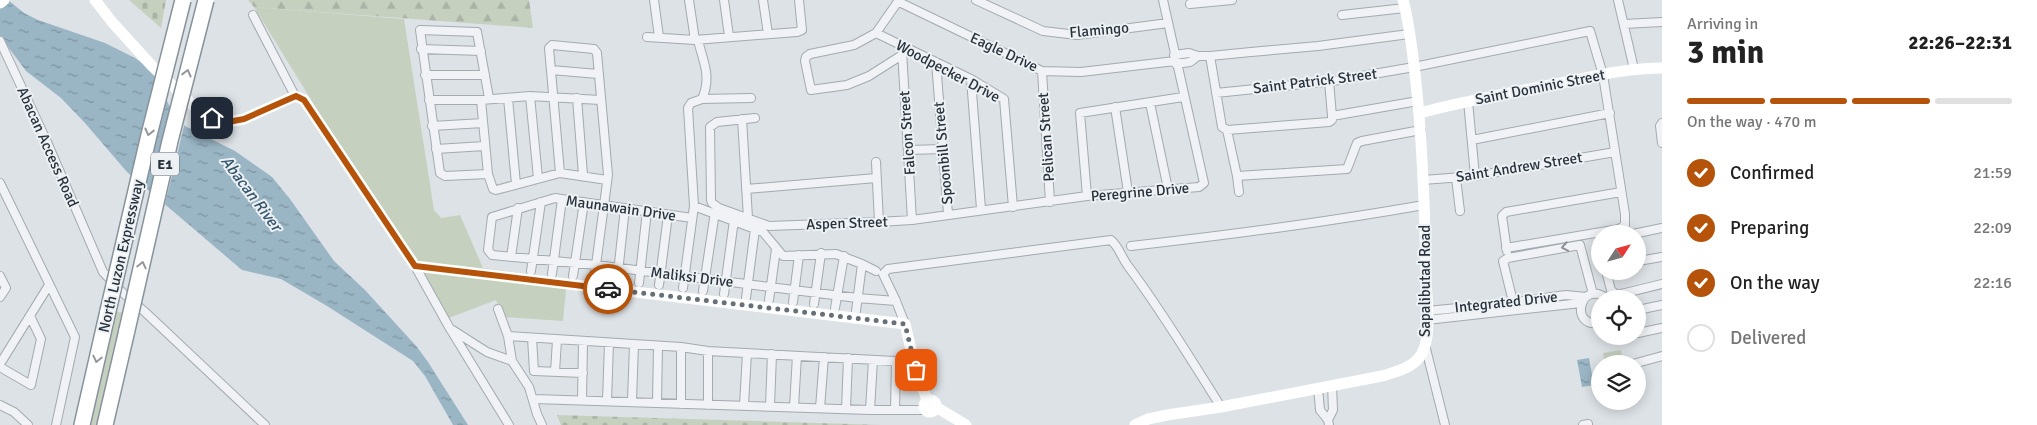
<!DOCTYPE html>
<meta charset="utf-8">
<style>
:root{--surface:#fff;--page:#f6f6f6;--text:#222;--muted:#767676;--line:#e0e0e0;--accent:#b45309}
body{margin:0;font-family:Signika,sans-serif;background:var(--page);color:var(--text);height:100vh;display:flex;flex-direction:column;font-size:19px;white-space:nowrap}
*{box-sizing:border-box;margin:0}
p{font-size:16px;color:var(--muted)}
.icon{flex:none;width:28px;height:28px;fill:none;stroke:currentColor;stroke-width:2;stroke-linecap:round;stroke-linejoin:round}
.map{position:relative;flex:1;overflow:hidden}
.sheet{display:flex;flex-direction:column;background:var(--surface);width:375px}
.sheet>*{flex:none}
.needle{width:32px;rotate:54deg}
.controls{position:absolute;left:1591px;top:225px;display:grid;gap:10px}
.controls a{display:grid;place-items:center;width:55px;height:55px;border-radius:50%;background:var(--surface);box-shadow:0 2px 12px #0003;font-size:25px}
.pin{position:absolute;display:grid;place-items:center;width:42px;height:42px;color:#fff;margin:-21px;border-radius:10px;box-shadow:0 2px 8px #0006}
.courier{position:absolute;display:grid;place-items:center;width:50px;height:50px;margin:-25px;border:4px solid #b45309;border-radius:50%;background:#fff;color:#222;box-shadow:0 1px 6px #0007}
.summary em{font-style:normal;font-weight:800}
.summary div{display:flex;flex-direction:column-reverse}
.summary{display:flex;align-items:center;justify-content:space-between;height:85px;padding:0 25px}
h1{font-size:32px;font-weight:800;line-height:38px}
.bar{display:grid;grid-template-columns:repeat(4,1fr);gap:8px 5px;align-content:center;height:60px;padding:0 25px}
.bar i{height:6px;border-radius:4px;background:var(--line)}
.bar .on{background:var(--accent)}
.bar p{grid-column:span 4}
ol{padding:0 25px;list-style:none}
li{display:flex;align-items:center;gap:15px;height:55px}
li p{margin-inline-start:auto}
li .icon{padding:5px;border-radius:50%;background:var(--accent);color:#fff;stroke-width:4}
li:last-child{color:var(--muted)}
li i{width:28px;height:28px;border:2px solid var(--line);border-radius:50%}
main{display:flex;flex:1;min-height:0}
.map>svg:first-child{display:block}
.green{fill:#c6d0bf}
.forest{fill:url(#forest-firs)}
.cemetery{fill:url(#cemetery-stones)}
.water{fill:url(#water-ripples)}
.pier{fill:#dde2e6}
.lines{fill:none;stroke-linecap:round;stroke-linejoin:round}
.street-casing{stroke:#a3aab0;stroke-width:10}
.highway-casing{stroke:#86929c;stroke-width:18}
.street{stroke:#f0f2f5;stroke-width:8}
.secondary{stroke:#fff;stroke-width:11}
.highway{stroke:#fff;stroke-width:15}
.highway-bridge-casing{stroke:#86929c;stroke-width:18;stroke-linecap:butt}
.highway-bridge{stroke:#fff;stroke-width:15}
.oneway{stroke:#94989e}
.oneway2{stroke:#8c9298}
.done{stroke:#677078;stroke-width:5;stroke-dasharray:0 9}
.route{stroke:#b45309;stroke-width:6}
.labels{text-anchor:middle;stroke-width:4;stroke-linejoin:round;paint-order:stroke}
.shield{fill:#edf1f4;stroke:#636b73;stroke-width:1}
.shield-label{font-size:14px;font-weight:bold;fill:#28323c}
.street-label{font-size:15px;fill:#28323c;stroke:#edf1f4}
.water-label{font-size:16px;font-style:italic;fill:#35566d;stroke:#edf1f4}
</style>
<main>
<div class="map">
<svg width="1662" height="425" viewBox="0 0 1662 425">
<defs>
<pattern id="forest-firs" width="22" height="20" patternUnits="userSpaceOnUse" patternTransform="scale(1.25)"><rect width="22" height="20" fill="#c6d0bf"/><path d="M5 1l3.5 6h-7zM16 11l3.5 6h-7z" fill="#aab3a5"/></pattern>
<pattern id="cemetery-stones" width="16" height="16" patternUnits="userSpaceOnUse" patternTransform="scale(1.25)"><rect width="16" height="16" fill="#c6d0bf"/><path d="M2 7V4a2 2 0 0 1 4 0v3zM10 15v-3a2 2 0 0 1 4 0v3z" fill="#aab3a5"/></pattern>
<pattern id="water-ripples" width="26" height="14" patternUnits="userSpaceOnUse" patternTransform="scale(1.25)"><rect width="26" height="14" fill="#9ab5c4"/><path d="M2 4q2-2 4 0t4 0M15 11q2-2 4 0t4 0" fill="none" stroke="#7e94a0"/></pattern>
</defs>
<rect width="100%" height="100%" fill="#dde2e6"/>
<path class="green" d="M254,7L404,19L434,210L441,218L460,215L483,268L567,279L563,321L503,317L496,300L446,319Z
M112,311L125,313L101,425H88Z
M1621,350L1623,364H1605L1603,353Z"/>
<path class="forest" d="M248,0H529L533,28L254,7Z"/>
<path class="cemetery" d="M129,0H166L161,28Z
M557,415L882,425H561Z"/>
<path class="water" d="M0,0H8L24,13L38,20L105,43L135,58L153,71L169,105L185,126L235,151L272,177L290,199L334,261L365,290L417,347L428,362L468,425H453L425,376L413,361L327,306L281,279L242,270L127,172L85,123L61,98L26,71L0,36Z
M1589,358L1594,385L1582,387L1577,360Z"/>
<path class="pier" d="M175,108L185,122L164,208L153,198Z"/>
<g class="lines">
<g class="street-casing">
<path id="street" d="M654,0L659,37
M689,0L695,40
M724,0L729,36
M763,0L768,34
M899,0L876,33L854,45L810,54L806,57L805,61L811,90L847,85L869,76L902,55
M976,0L1043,31L1077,35L1168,23
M1618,0L1634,69
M899,2L1042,71L1081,72L1175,61
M1190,4L1232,0
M253,15L295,96
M1342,15L1405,8
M1624,24L1662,22
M876,33L971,79L1004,99L1013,207
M647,37L695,40L797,32L802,30L799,0
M0,41L47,142L103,272L123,293L145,312L265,425
M421,49L481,51
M902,51L912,220
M1174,55L1189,53L1198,56H1210L1251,52L1318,46L1409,34
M1210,56L1222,127L1227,130L1329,122L1332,120V116L1329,81
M936,62L948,214
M1176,64L1190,62L1198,56
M551,70L598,74
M1042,71L1050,202
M425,75H485
M971,79L981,209
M1216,93L1333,81L1414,67L1590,31L1603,75L1625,214V225L1619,229L1506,248
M530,96L538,178
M508,98L516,184
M577,98L583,175
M702,99L751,98
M429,100H481L530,96L600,100
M481,100L488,174L493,189L496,190L560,173L607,180
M1468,101L1475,176
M1150,103L1168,189
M1115,107L1128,192
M1332,116L1418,101
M755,118L717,122L710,127L711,200L712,203L719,208L769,226L879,222L912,220L1087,196L1199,187L1204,183L1163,0
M742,119L748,218
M1662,123L1660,126L1662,143
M432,126L483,123
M1227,130L1237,176L1347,169L1357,143L1362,141L1421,130
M1472,140L1610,113
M436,149L485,146
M909,150L942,149
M876,162L879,222
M560,173L549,48L552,45L594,49L597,53L608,175L594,280
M488,174L445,176L440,173L420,30L477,32L489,98
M1237,176L1239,192
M1456,178L1460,211
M1423,180L1475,176L1615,152
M0,183L75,337L56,425
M746,189L876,178
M1087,196L1080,113L1183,97
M694,206L763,232L783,256L836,254L862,264L876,271
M692,218L555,198L492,217L488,250L492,255L596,265L857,298L896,301
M1633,234L1662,228
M1131,246C1230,235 1327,222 1424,205
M1507,251L1502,216L1506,212L1621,192
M511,257L518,208
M1638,261L1662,257
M415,266L449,327L509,425
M531,271L541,202
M1606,271L1611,290L1617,295L1662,284
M552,274L562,199
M0,276L6,288L0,297
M573,276L584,202
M617,282L625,208
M639,283L647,211
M659,285L668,215
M683,288L694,206L688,108L691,103L702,99C712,76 703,62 698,40
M703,291L715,212
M724,294L734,220
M746,298L755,229
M769,300L776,249
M793,302L799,255
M814,304L821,253
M835,308L844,256
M498,309L508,336L512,361
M1515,310L1503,261L1508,258L1580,245L1593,294
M1638,310L1662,305
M856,311L862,264
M1427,311L1509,303L1566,295L1586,297
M1427,320L1581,303
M1600,323C1567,328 1582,277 1607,299
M905,324L896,301L883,274L888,269L1111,240C1119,247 1122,258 1128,266C1162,311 1191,360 1221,407
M451,329L487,352L512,361L529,387L537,414L542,425
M1638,333L1662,328
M508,336L681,347L708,351L914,362
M532,338L534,371L583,373
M1425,345L1445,425
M0,364L49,285
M1633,364L1662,356
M0,367L31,385L41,339L30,316
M555,372L557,340
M1318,388L1320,410L1328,420L1329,425
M534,399L870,410H925
M582,400L583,342
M607,401L609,343
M632,401L634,344
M657,402L658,346
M681,404V347
M0,405L14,412L28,425
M708,405V351
M744,405L747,353
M770,406L772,354
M794,407L797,356
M820,408L824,357
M846,409L848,358
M870,410L873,360
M895,410L896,361
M1328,420L1333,410L1332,385
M1583,425L1588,424"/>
</g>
<g class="highway-casing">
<path id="highway" d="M82,425L108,311
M105,425L127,330"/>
</g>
<use href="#street" class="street"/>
<path class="secondary" d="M95,0L112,22L152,66L199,111L212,118L228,122L244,119L295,96L304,100L415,266L905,324L916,370L927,400
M0,3L4,0
M1420,113C1464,101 1510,93 1555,84C1591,77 1626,68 1662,68
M924 406a6 6 0 1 1 12 0a6 6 0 1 1-12 0Z
M936,407L966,425
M1135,425L1148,419L1167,415L1221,407L1382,376C1395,372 1413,368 1421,355C1432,338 1427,300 1426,280C1425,214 1423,148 1416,83C1413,55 1410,26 1403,0"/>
<use href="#highway" class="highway"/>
<g class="highway-bridge-casing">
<path id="highway-bridge" d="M108,311L149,135L183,0
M127,330L170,141L206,0"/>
</g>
<use href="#highway-bridge" class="highway-bridge"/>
</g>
<defs><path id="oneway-chevron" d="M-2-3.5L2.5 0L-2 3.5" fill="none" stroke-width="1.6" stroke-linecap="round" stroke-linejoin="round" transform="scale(1.25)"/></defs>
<g class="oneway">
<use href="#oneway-chevron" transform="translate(187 73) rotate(-76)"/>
<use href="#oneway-chevron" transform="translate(149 132) rotate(104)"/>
<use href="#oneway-chevron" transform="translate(142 265) rotate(-77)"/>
<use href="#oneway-chevron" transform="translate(97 359) rotate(103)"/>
</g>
<use class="oneway2" href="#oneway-chevron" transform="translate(1565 247) rotate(169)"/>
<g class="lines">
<path class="done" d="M608,289L905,324L916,370"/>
<path class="route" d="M212,118L228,122L244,119L296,96L304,100L415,266L608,289"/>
</g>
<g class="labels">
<rect class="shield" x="151" y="152.5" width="28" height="23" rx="4"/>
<g class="shield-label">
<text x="165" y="169">E1</text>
</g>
<g class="street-label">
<text transform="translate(1099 30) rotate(-5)" y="5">Flamingo</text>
<text transform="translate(1004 52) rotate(25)" y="5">Eagle Drive</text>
<text transform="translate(948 71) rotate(28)" y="5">Woodpecker Drive</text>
<text transform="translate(1315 81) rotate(-7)" y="5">Saint Patrick Street</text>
<text transform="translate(1540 87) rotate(-11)" y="5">Saint Dominic Street</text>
<text transform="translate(907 133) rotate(-94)" y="5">Falcon Street</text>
<text transform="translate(1046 137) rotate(-94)" y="5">Pelican Street</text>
<text transform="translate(48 147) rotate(66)" y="5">Abacan Access Road</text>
<text transform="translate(943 153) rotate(-95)" y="5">Spoonbill Street</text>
<text transform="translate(1519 167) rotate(-9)" y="5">Saint Andrew Street</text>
<text transform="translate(1140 192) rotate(-5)" y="5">Peregrine Drive</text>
<text transform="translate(621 208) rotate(8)" y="5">Maunawain Drive</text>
<text transform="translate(847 223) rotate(-2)" y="5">Aspen Street</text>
<text transform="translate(121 256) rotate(-77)" y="5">North Luzon Expressway</text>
<text transform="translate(692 277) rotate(7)" y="5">Maliksi Drive</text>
<text transform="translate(1425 281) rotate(-90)" y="5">Sapalibutad Road</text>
<text transform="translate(1506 302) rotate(-6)" y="5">Integrated Drive</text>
</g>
<g class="water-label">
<text transform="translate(252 193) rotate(53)" y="6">Abacan River</text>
</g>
</g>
</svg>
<div class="controls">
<a><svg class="needle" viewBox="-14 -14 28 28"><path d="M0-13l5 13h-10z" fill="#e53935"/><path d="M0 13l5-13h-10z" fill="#767676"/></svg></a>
<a><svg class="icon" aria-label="locate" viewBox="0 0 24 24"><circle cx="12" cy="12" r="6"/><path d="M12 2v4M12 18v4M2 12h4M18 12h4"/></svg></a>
<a><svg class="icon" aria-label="layers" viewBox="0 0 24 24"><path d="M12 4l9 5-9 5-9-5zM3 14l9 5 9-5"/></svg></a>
</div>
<div class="pin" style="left:916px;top:370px;background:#ea580c"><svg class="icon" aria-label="bag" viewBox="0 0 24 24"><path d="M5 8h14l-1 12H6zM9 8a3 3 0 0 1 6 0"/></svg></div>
<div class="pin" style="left:212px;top:118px;background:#1f2937"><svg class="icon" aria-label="home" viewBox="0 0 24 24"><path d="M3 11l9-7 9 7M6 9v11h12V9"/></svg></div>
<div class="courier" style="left:608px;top:289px"><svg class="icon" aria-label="car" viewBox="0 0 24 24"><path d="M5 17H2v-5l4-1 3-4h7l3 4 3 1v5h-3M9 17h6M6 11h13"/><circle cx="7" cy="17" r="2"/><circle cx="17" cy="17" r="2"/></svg></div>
</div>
<section class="sheet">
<div class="summary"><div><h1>3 min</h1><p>Arriving in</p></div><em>22:26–22:31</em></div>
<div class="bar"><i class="on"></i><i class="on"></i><i class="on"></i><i></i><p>On the way · 470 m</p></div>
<ol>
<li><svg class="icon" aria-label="check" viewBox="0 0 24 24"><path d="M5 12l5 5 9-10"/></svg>Confirmed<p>21:59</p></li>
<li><svg class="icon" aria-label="check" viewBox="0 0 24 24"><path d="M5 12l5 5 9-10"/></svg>Preparing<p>22:09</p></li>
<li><svg class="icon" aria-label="check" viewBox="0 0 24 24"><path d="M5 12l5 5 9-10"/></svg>On the way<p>22:16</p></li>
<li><i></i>Delivered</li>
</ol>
</section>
</main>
